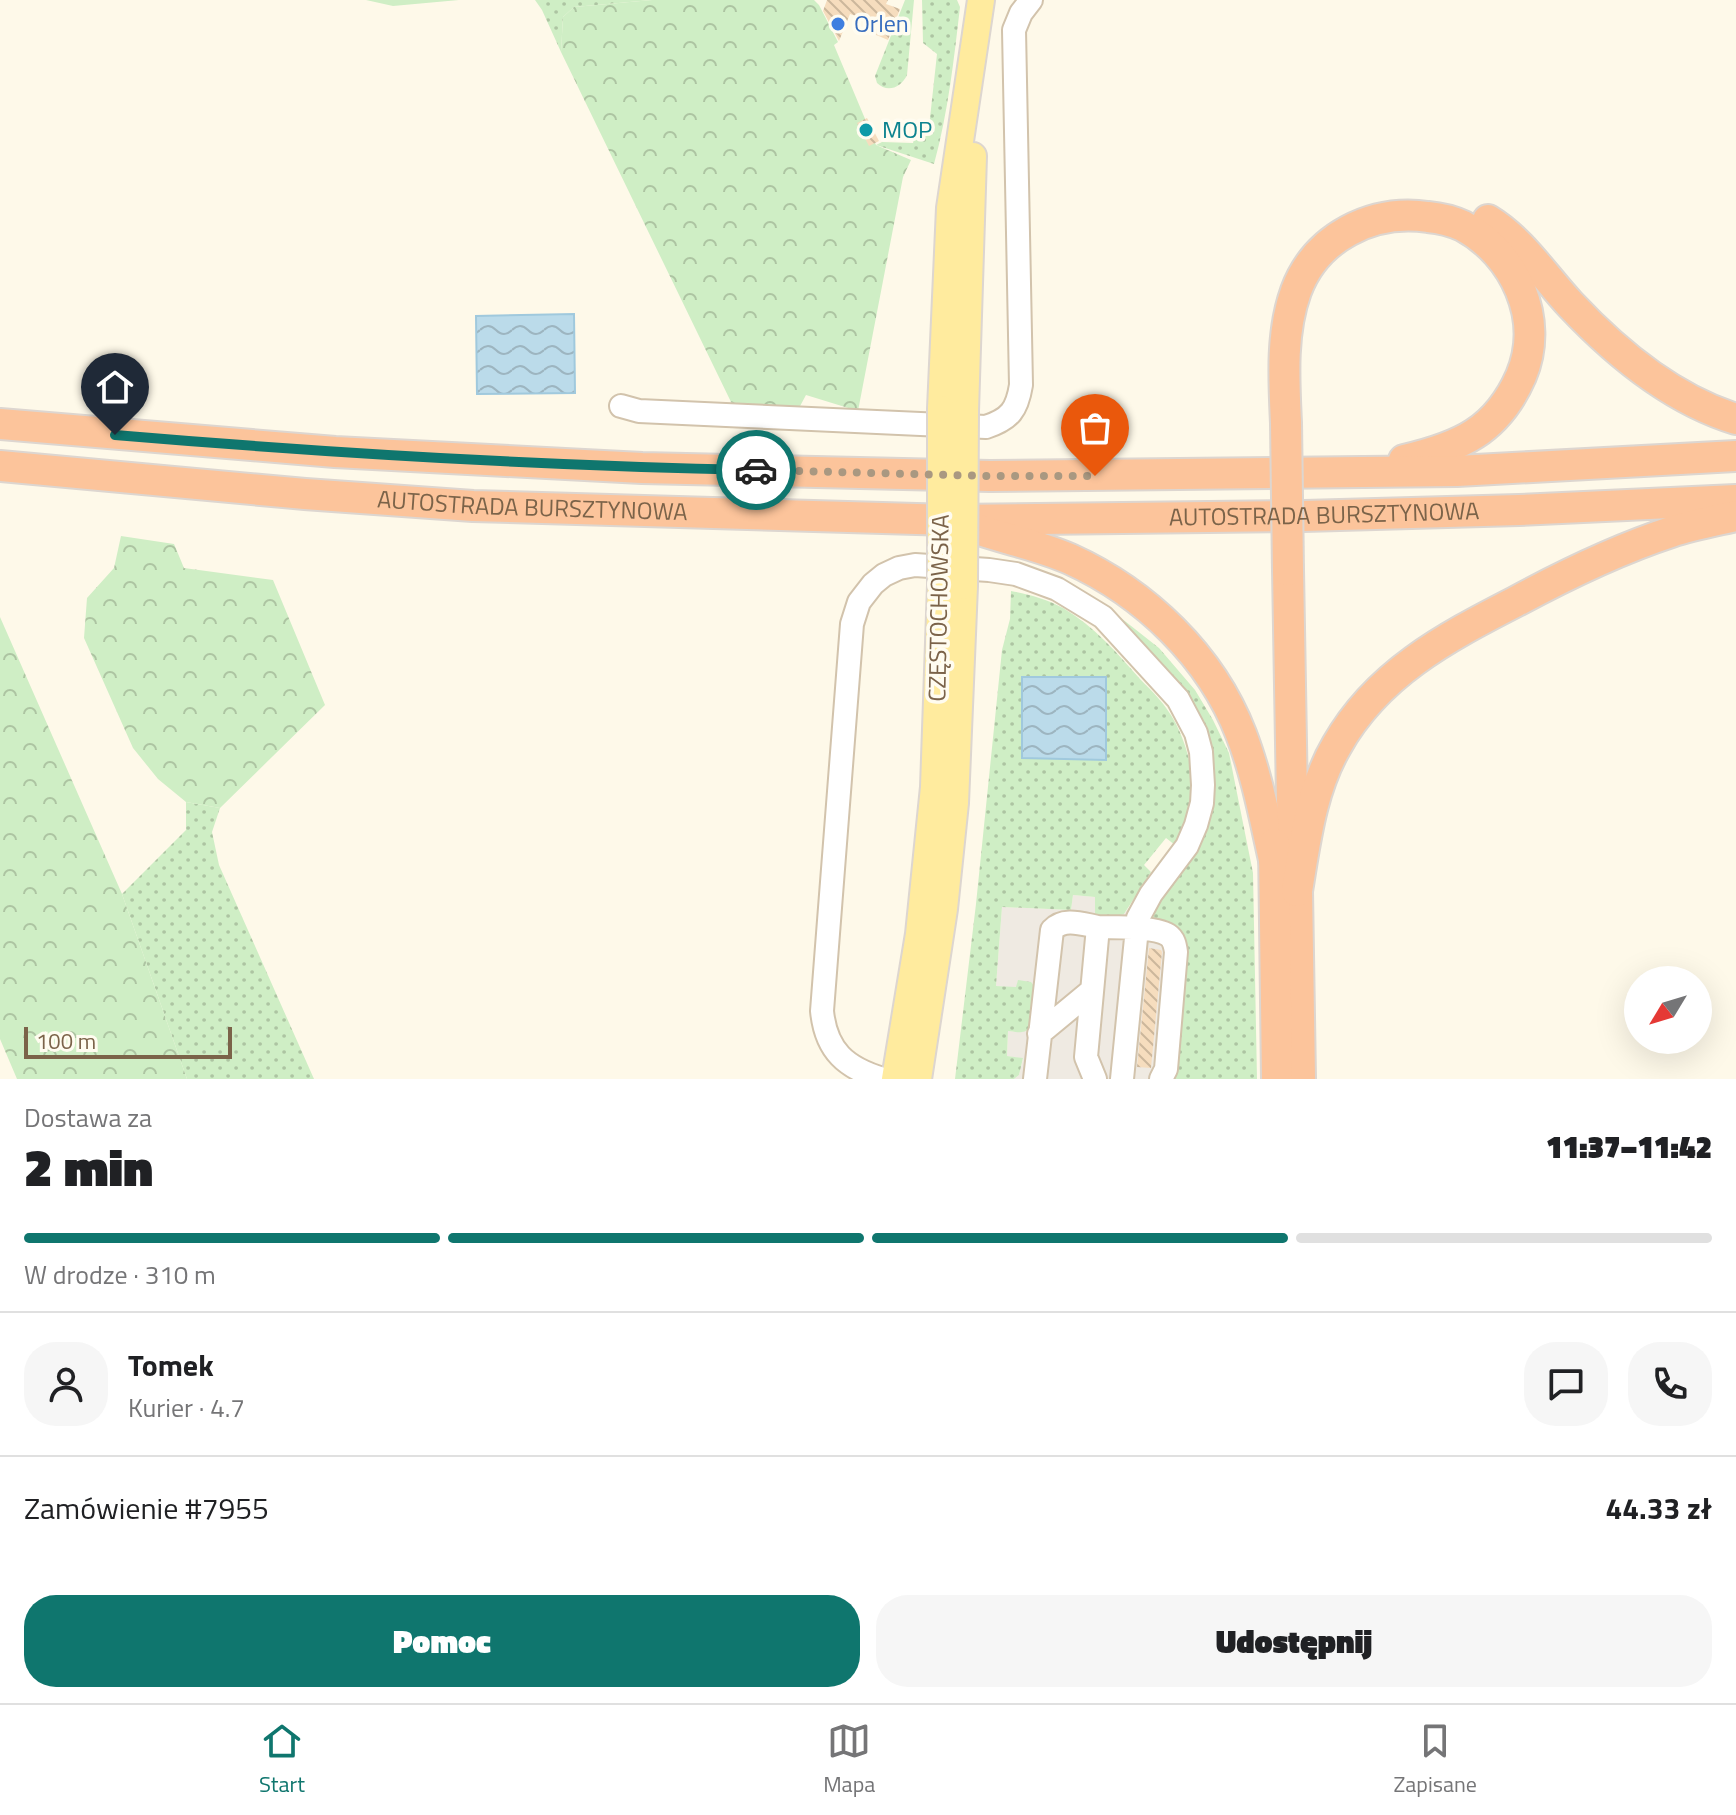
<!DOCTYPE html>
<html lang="pl">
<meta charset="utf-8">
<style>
:root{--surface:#fff;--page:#f6f6f6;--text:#202124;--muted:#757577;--line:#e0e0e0;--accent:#0f766e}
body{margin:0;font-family:"Titillium Web",sans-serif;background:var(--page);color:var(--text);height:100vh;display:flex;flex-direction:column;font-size:30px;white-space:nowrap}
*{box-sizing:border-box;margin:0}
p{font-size:26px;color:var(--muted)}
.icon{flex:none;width:44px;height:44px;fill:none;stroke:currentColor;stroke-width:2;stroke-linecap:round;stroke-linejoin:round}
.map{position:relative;height:1079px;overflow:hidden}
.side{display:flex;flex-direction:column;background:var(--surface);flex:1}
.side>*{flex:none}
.needle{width:52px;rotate:232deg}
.fabs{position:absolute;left:1624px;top:966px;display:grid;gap:16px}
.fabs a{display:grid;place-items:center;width:88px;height:88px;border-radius:50%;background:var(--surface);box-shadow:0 8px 32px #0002;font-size:40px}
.scale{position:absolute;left:24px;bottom:20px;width:208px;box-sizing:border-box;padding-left:8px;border:4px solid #7b6349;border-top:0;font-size:22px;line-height:28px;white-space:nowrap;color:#7b6349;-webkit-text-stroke:6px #fffcf0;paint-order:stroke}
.pin{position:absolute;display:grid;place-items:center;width:68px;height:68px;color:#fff;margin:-82px -34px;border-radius:50% 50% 50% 0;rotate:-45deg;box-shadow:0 0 8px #0007}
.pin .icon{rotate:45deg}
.courier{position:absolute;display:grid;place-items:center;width:80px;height:80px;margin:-40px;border:6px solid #0f766e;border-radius:50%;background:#fff;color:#222;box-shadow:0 2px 10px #0007}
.overview em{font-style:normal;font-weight:800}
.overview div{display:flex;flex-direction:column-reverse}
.overview{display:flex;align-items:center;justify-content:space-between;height:136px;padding:0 24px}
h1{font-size:52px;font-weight:800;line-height:60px}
.bar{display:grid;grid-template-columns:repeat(4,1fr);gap:12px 8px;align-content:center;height:96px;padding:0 24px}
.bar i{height:10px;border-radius:6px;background:var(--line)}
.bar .on{background:var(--accent)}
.bar p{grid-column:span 4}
.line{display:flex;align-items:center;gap:20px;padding:0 24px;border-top:2px solid var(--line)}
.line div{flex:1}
.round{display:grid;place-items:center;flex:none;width:84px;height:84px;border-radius:32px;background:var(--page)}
.button{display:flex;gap:16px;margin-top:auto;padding:16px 24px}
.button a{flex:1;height:92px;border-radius:32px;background:var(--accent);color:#fff;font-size:32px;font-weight:800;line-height:92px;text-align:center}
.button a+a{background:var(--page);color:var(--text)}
.tabs{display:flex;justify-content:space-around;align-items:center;height:112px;border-top:2px solid var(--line);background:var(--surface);font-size:22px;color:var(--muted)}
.tabs a{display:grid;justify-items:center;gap:4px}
.tabs .on{color:var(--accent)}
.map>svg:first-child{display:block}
.industrial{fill:#efeae2}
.grass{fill:url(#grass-dots);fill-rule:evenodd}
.forest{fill:url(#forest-crowns)}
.water{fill:url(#water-waves);stroke:#a0c9dd;stroke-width:2}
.building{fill:url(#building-back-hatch)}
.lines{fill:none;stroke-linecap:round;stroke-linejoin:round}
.minor-casing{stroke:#d2c3ac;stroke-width:26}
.major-casing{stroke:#ddd6d0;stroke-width:30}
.highway-casing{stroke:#ddd6d0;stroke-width:34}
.minor{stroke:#fff;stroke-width:22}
.major{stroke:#ffeb9e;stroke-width:26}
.highway{stroke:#fcc49b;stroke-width:30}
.major-bridge-casing{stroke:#ddd6d0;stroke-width:30;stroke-linecap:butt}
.highway-bridge-casing{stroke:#ddd6d0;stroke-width:34;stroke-linecap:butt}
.major-bridge{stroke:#ffeb9e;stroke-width:26}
.highway-bridge{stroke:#fcc49b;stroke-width:30}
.done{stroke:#a99881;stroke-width:8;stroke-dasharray:0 14.4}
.route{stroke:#0f766e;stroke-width:10}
.shop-dot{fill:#3f7fe0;stroke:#fffcf0;stroke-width:3}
.culture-dot{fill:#0f9aa8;stroke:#fffcf0;stroke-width:3}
.labels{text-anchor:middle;stroke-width:7;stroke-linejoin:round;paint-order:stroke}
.shop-label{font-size:24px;fill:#366cbe;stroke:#fffcf0;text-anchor:start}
.culture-label{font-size:24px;fill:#0d838f;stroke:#fffcf0;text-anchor:start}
.street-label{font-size:24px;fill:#7b6349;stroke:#fffcf0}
</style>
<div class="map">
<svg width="1736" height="1079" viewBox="0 0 1736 1079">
<defs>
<pattern id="grass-dots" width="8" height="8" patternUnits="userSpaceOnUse" patternTransform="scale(2)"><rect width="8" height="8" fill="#cfeec5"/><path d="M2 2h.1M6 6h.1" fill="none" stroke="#adc4a2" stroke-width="1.8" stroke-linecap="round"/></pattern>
<pattern id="forest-crowns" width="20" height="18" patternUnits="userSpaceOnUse" patternTransform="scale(2)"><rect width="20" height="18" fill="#cfeec5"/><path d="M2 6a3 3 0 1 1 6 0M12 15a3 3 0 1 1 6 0" fill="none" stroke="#adc4a2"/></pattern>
<pattern id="water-waves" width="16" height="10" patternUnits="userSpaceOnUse" patternTransform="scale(2)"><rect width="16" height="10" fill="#bbdbea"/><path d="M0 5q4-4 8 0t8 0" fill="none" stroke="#9db5c0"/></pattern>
<pattern id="building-back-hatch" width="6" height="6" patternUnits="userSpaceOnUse" patternTransform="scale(2)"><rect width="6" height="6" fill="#f6ddbe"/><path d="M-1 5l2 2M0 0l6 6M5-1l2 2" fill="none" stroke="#ccb79c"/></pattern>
</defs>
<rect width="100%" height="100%" fill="#fef9e9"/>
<path class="industrial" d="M1073,895L1095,897L1124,914L1131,905L1165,925L1171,1079H1014L1019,1075L1023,1059L1007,1056L1008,1031L1023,1032L1018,981L1017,988L996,986L1002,907L1071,910Z"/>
<path class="grass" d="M535,0H652L574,7L563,17L561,52L542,10Z
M905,0H914L907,75C901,88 887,93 877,83L875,76Z
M922,0H957L960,7C954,59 948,113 934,164L876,145L882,142L913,143L917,126L929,127L937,54L923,43Z
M1011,591C1028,594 1047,599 1063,608C1094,626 1117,653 1140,679C1153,692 1166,705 1175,722C1184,739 1191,761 1192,780C1194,803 1185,825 1175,845L1166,838L1144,865L1151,872L1124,914L1114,917L1095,916V897L1073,895L1071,910L1002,907L996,986L1016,987L1018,980L1031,982L1037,990C1036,1002 1038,1030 1022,1032C1017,1033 1012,1031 1008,1031L1007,1056L1023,1058L1019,1075L1014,1079H955L976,904L1002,650L1010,619ZM1106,677V760L1022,758Z
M1121,618L1159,648L1195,690L1213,720L1229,753L1253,873L1257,1079H1171L1182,981L1149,915L1153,906L1194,853L1202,840L1213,802L1214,776L1210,753L1183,690Z
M186,802L220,808L212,832L219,865L314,1079H187L122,894L186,830Z"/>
<path class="forest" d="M366,0H459L393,6Z
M652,0H814L819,5L838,42L834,45L876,145L911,160L903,177L858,411L806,395L799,408L732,404L561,52L563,17L574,7Z
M121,536L174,544L184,568L273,580L325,705L220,808L186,802L158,779L133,748L84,638L87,598L114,568Z
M0,617L122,894L187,1079H17L0,1039Z"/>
<path class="water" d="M574,314L575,393L477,394L476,316Z
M1022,677H1106V760L1022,758Z"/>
<path class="building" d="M827,0H888L886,4L900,9L888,40L874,34L879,23L857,14L856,16L850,14L839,41L823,11Z
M867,118L879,141L869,146L857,123Z
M1149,948L1161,950L1162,952L1151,1068L1137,1067Z"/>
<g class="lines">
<g class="minor-casing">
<path id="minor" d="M621,406L639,411L986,427C1010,419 1017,410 1021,385L1014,30L1021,13L1031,0
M1039,1034L1091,991
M883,1079C846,1068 826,1051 822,1011L852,624L859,602L873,584L884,575L899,568L915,565L989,570L1016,574L1057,589L1103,617L1178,699L1196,733L1201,752L1203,785L1202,803L1196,825L1187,846L1151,894L1138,918L1122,1079
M1035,1079L1052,930C1064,917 1082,924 1098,927
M1095,1079L1086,1057L1098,927C1114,927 1156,927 1168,935C1174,939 1175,945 1176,952L1166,1069L1161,1079"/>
</g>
<g class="major-casing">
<path id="major" d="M941,409L950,208L981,0
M965,411L973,156
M895,1079L919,934L934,787L941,585
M918,1079L944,909L955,803L964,586"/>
</g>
<g class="highway-casing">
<g id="highway">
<path d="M1488,220C1521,240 1544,276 1570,304C1616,353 1671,399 1736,419"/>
<path d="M1286,423C1284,380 1281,332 1296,291C1316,237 1372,209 1428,217C1439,218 1452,221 1463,226C1515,254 1545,319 1521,376C1497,431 1460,447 1404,460"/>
<path d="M0,424L335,452L642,468L990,476L1457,471L1736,456"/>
<path id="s1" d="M0,466L305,494L473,506L951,520L1304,516L1519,510L1736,500"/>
<path d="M971,527C1004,539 1038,545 1070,559C1145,593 1211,656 1241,734C1257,775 1265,820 1275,864"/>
<path d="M1288,570L1292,800L1297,891L1300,1079"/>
<path d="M1274,844L1277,1079"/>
<path d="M1297,891C1305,842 1311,789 1337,745C1377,674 1445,638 1515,602C1565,575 1616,550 1671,532C1692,525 1714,521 1736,516"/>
</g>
</g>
<use href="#minor" class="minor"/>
<use href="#major" class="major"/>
<use href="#highway" class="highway"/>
<g class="major-bridge-casing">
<path id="major-bridge" d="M941,585V409
M964,586L965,411"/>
</g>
<g class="highway-bridge-casing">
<path id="highway-bridge" d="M1286,423L1288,570"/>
</g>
<use href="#major-bridge" class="major-bridge"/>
<use href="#highway-bridge" class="highway-bridge"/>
</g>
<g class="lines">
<path class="done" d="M756,470L990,476H1095"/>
<path class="route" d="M115,435C328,453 542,466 756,470"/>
</g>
<circle class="shop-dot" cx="838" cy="24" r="8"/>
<circle class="culture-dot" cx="866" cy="130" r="8"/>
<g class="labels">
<g class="shop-label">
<text x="854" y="32">Orlen</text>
</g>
<g class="culture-label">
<text x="882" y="138">MOP</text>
</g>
<g class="street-label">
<text dy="8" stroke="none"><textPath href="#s1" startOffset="534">AUTOSTRADA BURSZTYNOWA</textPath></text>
<text dy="8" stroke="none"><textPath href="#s1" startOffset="1326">AUTOSTRADA BURSZTYNOWA</textPath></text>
<text transform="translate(939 608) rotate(-89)" y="8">CZĘSTOCHOWSKA</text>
</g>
</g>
</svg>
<div class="fabs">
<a><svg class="needle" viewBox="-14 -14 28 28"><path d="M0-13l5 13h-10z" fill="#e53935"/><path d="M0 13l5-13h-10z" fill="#757577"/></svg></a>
</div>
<div class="scale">100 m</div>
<div class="pin" style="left:1095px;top:476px;background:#ea580c"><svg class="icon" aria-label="bag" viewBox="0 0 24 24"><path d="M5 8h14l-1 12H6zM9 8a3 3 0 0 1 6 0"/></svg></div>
<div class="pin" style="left:115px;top:435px;background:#1f2937"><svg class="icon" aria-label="home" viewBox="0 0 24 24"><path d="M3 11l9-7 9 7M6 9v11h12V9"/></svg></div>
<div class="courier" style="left:756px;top:470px"><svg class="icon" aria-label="car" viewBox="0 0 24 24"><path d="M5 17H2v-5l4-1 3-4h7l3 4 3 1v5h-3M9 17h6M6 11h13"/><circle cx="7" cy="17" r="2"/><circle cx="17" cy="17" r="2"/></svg></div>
</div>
<section class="side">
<div class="overview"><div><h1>2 min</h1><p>Dostawa za</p></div><em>11:37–11:42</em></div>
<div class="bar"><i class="on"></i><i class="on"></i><i class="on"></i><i></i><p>W drodze · 310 m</p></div>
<div class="line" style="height:144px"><a class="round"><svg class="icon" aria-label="person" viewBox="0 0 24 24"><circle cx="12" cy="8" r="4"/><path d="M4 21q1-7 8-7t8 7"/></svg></a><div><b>Tomek</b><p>Kurier · 4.7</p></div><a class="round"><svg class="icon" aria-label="chat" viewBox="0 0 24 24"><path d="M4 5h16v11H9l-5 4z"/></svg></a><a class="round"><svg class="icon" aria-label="phone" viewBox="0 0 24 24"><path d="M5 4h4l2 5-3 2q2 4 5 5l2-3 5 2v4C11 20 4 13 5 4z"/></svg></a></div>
<div class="line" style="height:104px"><div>Zamówienie #7955</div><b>44.33 zł</b></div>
<div class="button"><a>Pomoc</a><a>Udostępnij</a></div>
</section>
<nav class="tabs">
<a class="on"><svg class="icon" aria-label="home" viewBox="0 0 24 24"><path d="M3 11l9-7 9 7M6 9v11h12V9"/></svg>Start</a>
<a><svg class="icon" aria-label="map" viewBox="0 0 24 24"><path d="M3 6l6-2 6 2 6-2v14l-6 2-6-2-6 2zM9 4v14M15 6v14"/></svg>Mapa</a>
<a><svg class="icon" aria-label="saved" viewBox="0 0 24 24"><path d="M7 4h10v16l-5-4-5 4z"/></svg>Zapisane</a>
</nav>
